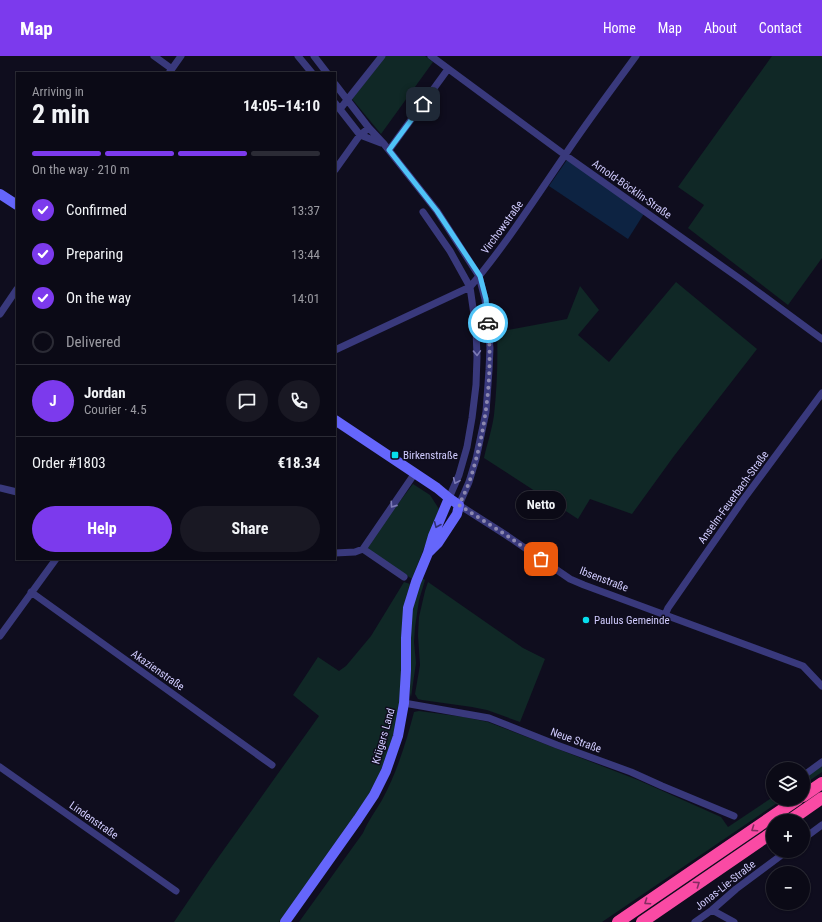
<!DOCTYPE html>
<meta charset="utf-8">
<style>
:root{--surface:#0b0a16;--page:#191823;--text:#f1f3f6;--muted:#9a9aa1;--line:#2b2b35;--accent:#7c3aed}
body{margin:0;font-family:"Roboto Condensed",sans-serif;background:var(--page);color:var(--text);height:100vh;display:flex;flex-direction:column;font-size:15px;white-space:nowrap}
*{box-sizing:border-box;margin:0}
p{font-size:13px;color:var(--muted)}
.icon{flex:none;width:22px;height:22px;fill:none;stroke:currentColor;stroke-width:2;stroke-linecap:round;stroke-linejoin:round}
.map{position:relative;flex:1;overflow:hidden}
.panel{position:absolute;left:16px;top:16px;width:320px;height:488px;display:flex;flex-direction:column;background:var(--surface);border-radius:0px;box-shadow:0 1px 3px #0004,0 0 0 1px var(--line)}
.panel>*{flex:none}
.buttons{position:absolute;left:766px;top:706px;display:grid;gap:8px}
.buttons a{display:grid;place-items:center;width:44px;height:44px;border-radius:50%;background:var(--surface);box-shadow:0 1px 3px #0004,0 0 0 1px var(--line);font-size:20px}
.pin{position:absolute;display:grid;place-items:center;width:34px;height:34px;color:#fff;margin:-17px;border-radius:8px;box-shadow:0 2px 6px #0006}
.courier{position:absolute;display:grid;place-items:center;width:40px;height:40px;margin:-20px;border:3px solid #4fc3f7;border-radius:50%;background:#fff;color:#222;box-shadow:0 1px 5px #0007}
.bubble{position:absolute;height:28px;border-radius:14px;background:var(--surface);box-shadow:0 1px 3px #0004,0 0 0 1px var(--line);font-size:13px;font-weight:700;line-height:28px;text-align:center}
.head em{font-style:normal;font-weight:700}
.head div{display:flex;flex-direction:column-reverse}
.head{display:flex;align-items:center;justify-content:space-between;height:68px;padding:0 16px}
h1{font-size:26px;font-weight:700;line-height:30px}
.bar{display:grid;grid-template-columns:repeat(4,1fr);gap:6px 4px;align-content:center;height:48px;padding:0 16px}
.bar i{height:5px;border-radius:3px;background:var(--line)}
.bar .current{background:var(--accent)}
.bar p{grid-column:span 4}
.line{display:flex;align-items:center;gap:10px;padding:0 16px;border-top:1px solid var(--line)}
.line div{flex:1}
.round{display:grid;place-items:center;flex:none;width:42px;height:42px;border-radius:21px;background:var(--page)}
ol{padding:0 16px;list-style:none}
li{display:flex;align-items:center;gap:12px;height:44px}
li p{margin-inline-start:auto}
li .icon{padding:4px;border-radius:50%;background:var(--accent);color:#fff;stroke-width:4}
li:last-child{color:var(--muted)}
li i{width:22px;height:22px;border:2px solid var(--line);border-radius:50%}
.action{display:flex;gap:8px;margin-top:auto;padding:8px 16px}
.action a{flex:1;height:46px;border-radius:24px;background:var(--accent);color:#fff;font-size:16px;font-weight:700;line-height:46px;text-align:center}
.action a+a{background:var(--page);color:var(--text)}
header{display:flex;align-items:center;gap:24px;box-sizing:border-box;height:56px;padding:0 20px;background:var(--accent);color:#fff}
header strong{font-size:19px}
nav{display:flex;gap:22px;margin-inline-start:auto;font-size:14px}
.map>svg:first-child{display:block}
.green{fill:#102826}
.water{fill:#0d2342}
.lines{fill:none;stroke-linecap:round;stroke-linejoin:round}
.street{stroke:#39397c;stroke-width:7}
.secondary{stroke:#6566fb;stroke-width:10}
.highway{stroke:#fa4aa4;stroke-width:12}
.oneway{stroke:#7d7bb6}
.oneway2{stroke:#313176}
.oneway3{stroke:#842c61}
.done{stroke:#8c88b0;stroke-width:4;stroke-dasharray:0 7.2}
.route{stroke:#4fc3f7;stroke-width:5}
.poi-dot{fill:#07deee;stroke:#0f0d1e;stroke-width:1.5}
.labels{text-anchor:middle;stroke-width:3;stroke-linejoin:round;paint-order:stroke}
.street-label{font-size:11px;fill:#d0cbfe;stroke:#0f0d1e}
.poi-label{font-size:11px;fill:#d0cbfe;stroke:#0f0d1e;text-anchor:start}
</style>
<header>
<strong>Map</strong>
<nav><a>Home</a><a>Map</a><a>About</a><a>Contact</a></nav>
</header>
<div class="map">
<svg width="822" height="866" viewBox="0 0 822 866">
<rect width="100%" height="100%" fill="#0f0d1e"/>
<path class="green" d="M386,0H425L433,6L381,78L352,43Z
M772,0H822V202L788,249L688,172L704,149L678,131Z
M676,226L757,293L674,400L632,458L590,443L578,463L484,402C487,388 492,374 494,359C497,332 498,304 497,276L567,263L580,230L599,254L578,279L609,306Z
M413,428L430,439L439,453L412,523L369,494L368,492V487Z
M421,521L425,524L419,544L415,571L414,586L416,607L411,641L410,637V588L412,554Z
M404,526L410,528L406,542L400,644L395,673L385,704L378,721L366,743L279,866H174L210,813L319,660L293,639L318,601L339,615L346,610L371,580Z
M428,526L523,592L545,603L520,666L487,654L472,651L422,644L418,643L415,638L420,609L418,579L419,561L425,535Z
M419,655L464,661L488,666L638,724L721,761L728,771L773,741V743H783L602,866H299L363,777C368,765 375,756 382,744C397,716 406,687 414,656Z
M822,709V716L803,729V721Z"/>
<path class="water" d="M569,101L645,156L628,183L549,130Z"/>
<g class="lines">
<path class="street" d="M154,0L172,13
M298,0L312,17
M314,0L327,17
M431,0L565,99L743,225L822,283
M169,17L181,0
M335,28L369,72L384,88L437,155L479,220L485,243L490,292L489,314L486,356L476,403L469,426L459,449L506,479L570,523L584,529L803,610L822,630
M335,47L360,79L381,87
M340,53L382,0
M389,94L448,13
M335,114L360,79L369,72
M423,156L450,195L470,231L476,273L477,301L476,329L472,362L467,391L459,419L449,442
M0,258L17,233
M335,294L470,231C505,190 534,144 565,99C587,66 612,33 636,0
M0,432L17,436
M363,493L404,521
M335,497L355,496L363,493L415,417
M31,536L272,709
M665,559L668,552L743,444L822,337
M0,580L56,503
M404,647L489,662L557,689L631,716L662,730L734,760
M0,711L176,835
M803,720L822,706
M803,783L822,769
M712,854L734,866
M695,866L712,854L736,833L787,795"/>
<path class="secondary" d="M0,138L17,149
M335,364L437,432L449,442L459,449L457,458L438,487L429,496
M285,866L358,763L374,739L386,715L398,680L404,647L406,614V582L408,552L416,526L428,497L433,480L449,442"/>
<path class="highway" d="M803,740L822,727
M789,765L822,742
M618,866L798,743
M642,866L773,776"/>
</g>
<defs><path id="oneway-chevron" d="M-2-3.5L2.5 0L-2 3.5" fill="none" stroke-width="1.6" stroke-linecap="round" stroke-linejoin="round"/></defs>
<g class="oneway">
<use href="#oneway-chevron" transform="translate(477 297) rotate(88)"/>
<use href="#oneway-chevron" transform="translate(456 425) rotate(114)"/>
<use href="#oneway-chevron" transform="translate(393 449) rotate(125)"/>
</g>
<use class="oneway2" href="#oneway-chevron" transform="translate(437 469) rotate(113)"/>
<g class="oneway3">
<use href="#oneway-chevron" transform="translate(754 773) rotate(146)"/>
<use href="#oneway-chevron" transform="translate(697 828) rotate(-34)"/>
<use href="#oneway-chevron" transform="translate(647 846) rotate(146)"/>
</g>
<g class="lines">
<path class="done" d="M488,267C493,319 486,374 470,424C467,432 463,441 459,449L506,479L541,503"/>
<path class="route" d="M423,48L389,94L437,155L480,220L486,243L488,267"/>
</g>
<g class="poi-dot">
<rect x="391" y="395" width="8" height="8" rx="2"/>
<circle cx="586" cy="564" r="4"/>
</g>
<g class="labels">
<g class="street-label">
<text transform="translate(632 133) rotate(35)" y="4">Arnold-Böcklin-Straße</text>
<text transform="translate(502 171) rotate(-54)" y="4">Virchowstraße</text>
<text transform="translate(733 441) rotate(-54)" y="4">Anselm-Feuerbach-Straße</text>
<text transform="translate(604 523) rotate(21)" y="4">Ibsenstraße</text>
<text transform="translate(158 614) rotate(35)" y="4">Akazienstraße</text>
<text transform="translate(383 680) rotate(-74)" y="4">Krügers Land</text>
<text transform="translate(576 684) rotate(20)" y="4">Neue Straße</text>
<text transform="translate(94 764) rotate(35)" y="4">Lindenstraße</text>
<text transform="translate(725 829) rotate(-38)" y="4">Jonas-Lie-Straße</text>
</g>
<g class="poi-label">
<text x="403" y="403">Birkenstraße</text>
<text x="594" y="568">Paulus Gemeinde</text>
</g>
</g>
</svg>
<div class="buttons">
<a><svg class="icon" aria-label="layers" viewBox="0 0 24 24"><path d="M12 4l9 5-9 5-9-5zM3 14l9 5 9-5"/></svg></a>
<a>+</a>
<a>−</a>
</div>
<div class="pin" style="left:541px;top:503px;background:#ea580c"><svg class="icon" aria-label="bag" viewBox="0 0 24 24"><path d="M5 8h14l-1 12H6zM9 8a3 3 0 0 1 6 0"/></svg></div>
<div class="pin" style="left:423px;top:48px;background:#1f2937"><svg class="icon" aria-label="home" viewBox="0 0 24 24"><path d="M3 11l9-7 9 7M6 9v11h12V9"/></svg></div>
<div class="courier" style="left:488px;top:267px"><svg class="icon" aria-label="car" viewBox="0 0 24 24"><path d="M5 17H2v-5l4-1 3-4h7l3 4 3 1v5h-3M9 17h6M6 11h13"/><circle cx="7" cy="17" r="2"/><circle cx="17" cy="17" r="2"/></svg></div>
<div class="bubble" style="left:516px;top:435px;width:50px">Netto</div>
<section class="panel">
<div class="head"><div><h1>2 min</h1><p>Arriving in</p></div><em>14:05–14:10</em></div>
<div class="bar"><i class="current"></i><i class="current"></i><i class="current"></i><i></i><p>On the way · 210 m</p></div>
<ol>
<li><svg class="icon" aria-label="check" viewBox="0 0 24 24"><path d="M5 12l5 5 9-10"/></svg>Confirmed<p>13:37</p></li>
<li><svg class="icon" aria-label="check" viewBox="0 0 24 24"><path d="M5 12l5 5 9-10"/></svg>Preparing<p>13:44</p></li>
<li><svg class="icon" aria-label="check" viewBox="0 0 24 24"><path d="M5 12l5 5 9-10"/></svg>On the way<p>14:01</p></li>
<li><i></i>Delivered</li>
</ol>
<div class="line" style="height:72px"><b class="round" style="background:var(--accent);color:#fff">J</b><div><b>Jordan</b><p>Courier · 4.5</p></div><a class="round"><svg class="icon" aria-label="chat" viewBox="0 0 24 24"><path d="M4 5h16v11H9l-5 4z"/></svg></a><a class="round"><svg class="icon" aria-label="phone" viewBox="0 0 24 24"><path d="M5 4h4l2 5-3 2q2 4 5 5l2-3 5 2v4C11 20 4 13 5 4z"/></svg></a></div>
<div class="line" style="height:52px"><div>Order #1803</div><b>€18.34</b></div>
<div class="action"><a>Help</a><a>Share</a></div>
</section>
</div>
